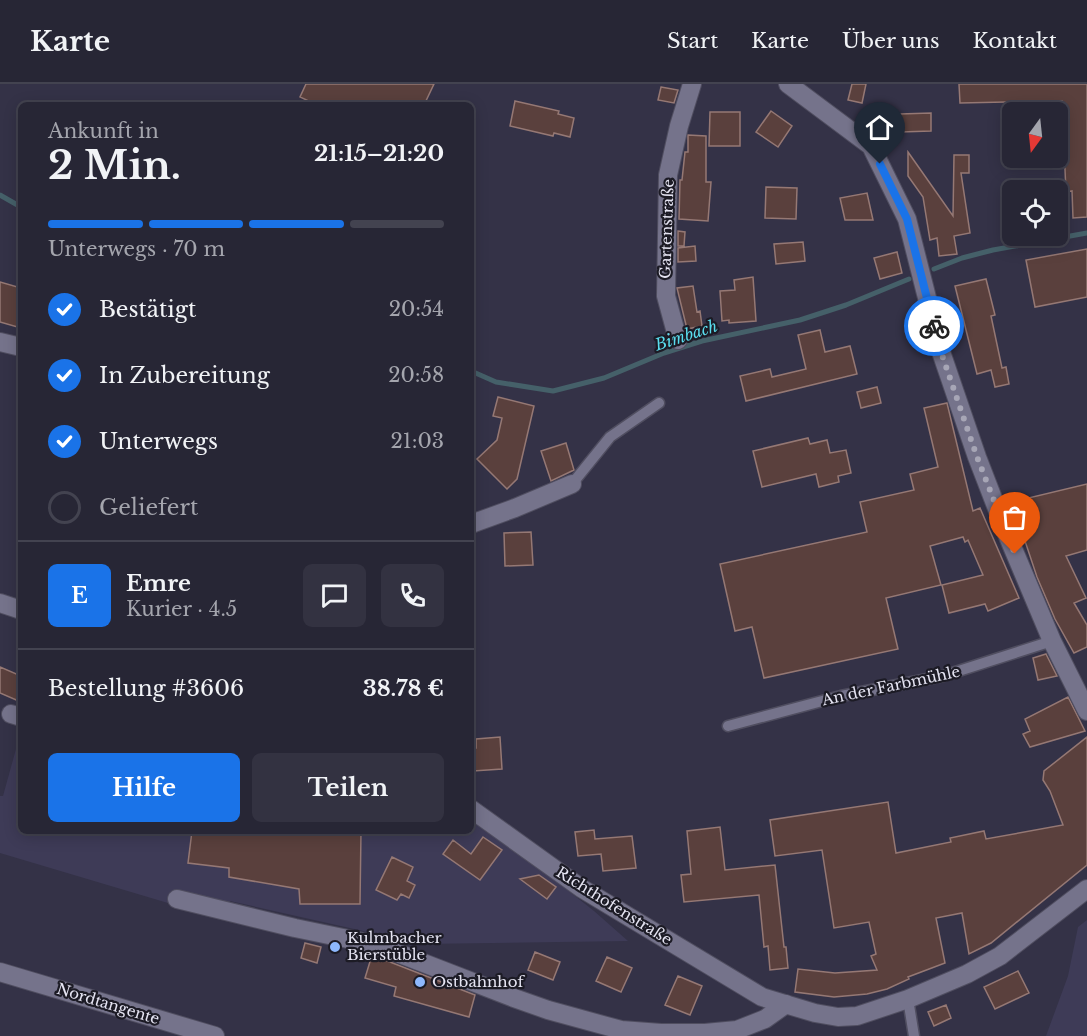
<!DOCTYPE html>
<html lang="de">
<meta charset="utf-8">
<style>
:root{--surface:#272635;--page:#333241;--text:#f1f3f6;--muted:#a4a5ad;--line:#434350;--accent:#1a73e8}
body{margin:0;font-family:"Libre Baskerville",serif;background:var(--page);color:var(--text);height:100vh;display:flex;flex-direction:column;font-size:22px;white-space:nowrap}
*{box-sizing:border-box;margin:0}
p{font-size:20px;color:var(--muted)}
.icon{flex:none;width:33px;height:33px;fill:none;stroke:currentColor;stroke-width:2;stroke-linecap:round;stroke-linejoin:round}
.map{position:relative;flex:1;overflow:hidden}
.sheet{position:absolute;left:18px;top:18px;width:456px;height:732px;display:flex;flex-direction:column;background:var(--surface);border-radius:9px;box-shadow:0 3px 15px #0003,0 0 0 2px var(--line)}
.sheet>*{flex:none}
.needle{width:39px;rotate:195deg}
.controls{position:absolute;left:1002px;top:18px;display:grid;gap:12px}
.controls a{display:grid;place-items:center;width:66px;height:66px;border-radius:9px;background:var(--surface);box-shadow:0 3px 15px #0003,0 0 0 2px var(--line);font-size:30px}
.pin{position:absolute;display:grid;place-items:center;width:51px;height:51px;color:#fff;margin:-62px -26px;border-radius:50% 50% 50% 0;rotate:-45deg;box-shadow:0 0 6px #0007}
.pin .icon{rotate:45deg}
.courier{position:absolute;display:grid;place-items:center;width:60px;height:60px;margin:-30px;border:4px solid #1a73e8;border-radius:50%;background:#fff;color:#222;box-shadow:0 2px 8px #0007}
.summary em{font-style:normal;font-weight:700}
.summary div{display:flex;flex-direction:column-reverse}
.summary{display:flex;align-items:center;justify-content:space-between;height:102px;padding:0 30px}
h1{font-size:39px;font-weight:700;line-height:45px}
.bar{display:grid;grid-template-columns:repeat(4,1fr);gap:9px 6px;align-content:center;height:72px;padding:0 30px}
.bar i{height:8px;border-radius:4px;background:var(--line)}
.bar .selected{background:var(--accent)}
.bar p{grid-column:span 4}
.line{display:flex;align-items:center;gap:15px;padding:0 30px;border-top:2px solid var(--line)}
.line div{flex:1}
.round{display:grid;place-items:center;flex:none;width:63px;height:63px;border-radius:9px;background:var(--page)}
ol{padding:0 30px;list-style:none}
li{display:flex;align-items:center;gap:18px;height:66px}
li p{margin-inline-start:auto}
li .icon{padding:6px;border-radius:50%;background:var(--accent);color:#fff;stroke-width:4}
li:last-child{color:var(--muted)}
li i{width:33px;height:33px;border:3px solid var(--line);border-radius:50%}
.cta{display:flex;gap:12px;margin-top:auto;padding:12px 30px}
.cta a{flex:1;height:69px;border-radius:9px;background:var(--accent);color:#fff;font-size:24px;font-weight:700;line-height:69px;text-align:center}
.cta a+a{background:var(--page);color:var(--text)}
header{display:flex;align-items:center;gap:36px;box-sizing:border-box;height:84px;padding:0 30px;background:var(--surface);border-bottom:2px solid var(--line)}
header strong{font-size:28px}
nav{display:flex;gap:33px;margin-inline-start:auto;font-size:21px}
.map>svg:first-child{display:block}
.built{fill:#3e3b57}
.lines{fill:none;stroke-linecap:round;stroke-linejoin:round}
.stream{stroke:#456069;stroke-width:5}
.building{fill:#5a403d;stroke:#957874;stroke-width:1.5}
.lane-casing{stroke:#504e60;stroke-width:13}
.street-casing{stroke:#504e60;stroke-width:20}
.secondary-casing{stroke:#504e60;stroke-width:20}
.lane{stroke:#75738b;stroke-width:10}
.street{stroke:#75738b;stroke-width:18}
.secondary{stroke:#75738b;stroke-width:18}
.done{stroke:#a7a6b6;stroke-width:6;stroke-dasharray:0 10.8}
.route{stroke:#1a73e8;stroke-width:8}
.poi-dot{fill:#8eb8fd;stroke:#1c1b25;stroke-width:2}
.labels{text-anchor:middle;stroke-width:4.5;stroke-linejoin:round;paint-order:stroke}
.street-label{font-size:15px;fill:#e5e4f2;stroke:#1c1b25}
.poi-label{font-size:15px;fill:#e5e4f2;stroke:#1c1b25;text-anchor:start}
.water-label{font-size:16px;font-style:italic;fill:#5addee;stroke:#1c1b25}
</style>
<header>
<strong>Karte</strong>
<nav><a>Start</a><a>Karte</a><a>Über uns</a><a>Kontakt</a></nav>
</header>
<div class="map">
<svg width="1087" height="952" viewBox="0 0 1087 952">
<rect width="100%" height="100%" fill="#343247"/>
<path class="built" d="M16,665L21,666V747H471V730L594,827L628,857L421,860L230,817L225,836L0,769V712H3Z
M1087,836V952H1046L1068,892L1078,843Z"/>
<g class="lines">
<path class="stream" d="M0,111L21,123
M934,185L962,174L993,166L1087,149
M471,287L496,298L553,307L604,294L664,269L702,257L800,236L846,221L909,195"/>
</g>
<path class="building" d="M306,0H434L424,21H317L300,13Z
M852,0H866L862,19L848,16Z
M959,0H1087V133L1073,134L1072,107L1066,108L1062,17L960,19Z
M661,3L678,6L674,19L658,16Z
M515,17L559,27L558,30L574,34L570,53L554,49L553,52L510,42Z
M771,27L792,42L778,63L756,48Z
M710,28H740V62H709Z
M931,29V47L900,48V30Z
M688,51L706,52V98H711L708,137L679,135L680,96H682L685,68H688Z
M908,68L953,132L954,71H969V89H961L970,149L954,152L957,170L939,172L937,154L930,156L923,113L908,92Z
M766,103L797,104L796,135L765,134Z
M867,109L873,136H845L840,114Z
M678,147L685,148L684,162H678Z
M803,158L805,177L776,180L774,160Z
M695,162L696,177L678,178V164Z
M1087,165V213L1035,223L1026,176Z
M897,168L902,189L880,195L874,174Z
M753,193L756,237L729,239V236L722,237L720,207L735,206L734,196Z
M986,195L995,231L991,232L1002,284L1006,283L1009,300L995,303L991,286L977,290L955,202Z
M0,198L21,204V244L0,238Z
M693,202L697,228L700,227L702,242L687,245L677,204Z
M820,246L825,268L850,262L857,290L746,317L740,292L770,285L772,293L806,285L798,251Z
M877,303L881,319L861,324L857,308Z
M498,313L534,322L517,395L507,405L477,375L497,356L502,334L493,332Z
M947,319L973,427L980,424L1019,514L988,527L985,520L949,529L942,501L983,491L968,456L965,458L963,453L930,462L941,501L886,514L898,565L764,594L752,543L735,547L720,480L867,448L860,418L914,406L910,390L938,383L924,324Z
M808,354L810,360L827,356L830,369L846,366L851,389L838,392L839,398L819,403L816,390L762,403L753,367Z
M566,359L574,386L551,397L541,367Z
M1087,400V466L1066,472L1086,514L1074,519L1087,541V563L1074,569L1055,535L1037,493L1012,418Z
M531,448L533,481L505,482L504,449Z
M1046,570L1057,592L1038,596L1033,574Z
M0,583L21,592V618L0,609Z
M1068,613L1085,647L1030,663L1023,650L1030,647L1025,635Z
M500,653L502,685L473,687L472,664H476V655Z
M1087,653V781L991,859L969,870L962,829L936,834L945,879L908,893L909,895L887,905L867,910L834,913L795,908L798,885L835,889L877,886L871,872L876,870L869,838L834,844L822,766L775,772L770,736L888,718L896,769L951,758L950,754L984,747L986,755L1063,741L1050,707L1043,696L1044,687Z
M720,743L725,786L775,781L784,863H786L788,884L770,886L768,862L764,863L759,811L684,818L681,791L691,790L687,747Z
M594,746L595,755L632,752L636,784L603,787L601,770L578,772L575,748Z
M192,747H361L360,820H300L299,805L229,793V784L188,779Z
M483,753L502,766L480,796L443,770L453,756L471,770Z
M392,773L413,783L407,797L415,801L409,814L401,810L397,816L376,806Z
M539,791L556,803L547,815L520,795Z
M305,859L321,863L317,879L301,874Z
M535,868L560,878L553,896L528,886Z
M372,871L475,911L469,933L394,912L396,903L365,894Z
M607,873L632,884L621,908L596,897Z
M1018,887L1029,909L995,925L984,903Z
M678,892L702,902L690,931L665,921Z
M946,921L951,934L934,942L928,928Z"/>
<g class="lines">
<g class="lane-casing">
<path id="lane" d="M572,400L610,353L659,319
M728,642L841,612L943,592L1052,557
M908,915L914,952"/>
</g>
<g class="street-casing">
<path id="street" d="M788,0L871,62L907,135L940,265L977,373L1006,448L1052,557L1087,627
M678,256L666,212L668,91L679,42L692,0
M0,258L21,263
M471,440L515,424L572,400
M0,519L21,526
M11,630L21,633
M471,725L581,804L762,913L815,929L838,933L857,932L908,915L967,890L1000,872L1087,805
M177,815L295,844L377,861L514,914L548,926L621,946L661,949H705L737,946L765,935L786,920"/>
</g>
<g class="secondary-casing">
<path id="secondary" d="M0,888L215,952"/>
</g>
<use href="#lane" class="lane"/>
<use href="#street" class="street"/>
<use href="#secondary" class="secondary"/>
</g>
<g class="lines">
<path class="done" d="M934,242L940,265L977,373L1015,470"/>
<path class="route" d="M880,80L907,135L934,242"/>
</g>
<g class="poi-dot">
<circle cx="335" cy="863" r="6"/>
<circle cx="420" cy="898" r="6"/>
</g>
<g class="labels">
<g class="street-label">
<text transform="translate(667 145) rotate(-88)" y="5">Gartenstraße</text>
<text transform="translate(891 602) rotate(-12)" y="5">An der Farbmühle</text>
<text transform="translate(614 822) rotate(32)" y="5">Richthofenstraße</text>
<text transform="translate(108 920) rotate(17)" y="5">Nordtangente</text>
</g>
<g class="poi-label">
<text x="347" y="859">Kulmbacher<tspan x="347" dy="17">Bierstüble</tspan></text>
<text x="432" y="903">Ostbahnhof</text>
</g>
<g class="water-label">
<text transform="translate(686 251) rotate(-18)" y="6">Bimbach</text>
</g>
</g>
</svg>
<div class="controls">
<a><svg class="needle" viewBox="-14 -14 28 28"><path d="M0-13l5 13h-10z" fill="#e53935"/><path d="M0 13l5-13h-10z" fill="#a4a5ad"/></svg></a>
<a><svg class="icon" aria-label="locate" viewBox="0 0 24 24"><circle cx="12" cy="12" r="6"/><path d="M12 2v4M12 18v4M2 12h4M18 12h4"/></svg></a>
</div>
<div class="pin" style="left:1015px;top:470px;background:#ea580c"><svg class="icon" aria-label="bag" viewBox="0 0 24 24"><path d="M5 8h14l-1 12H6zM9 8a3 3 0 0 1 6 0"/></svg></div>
<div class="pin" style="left:880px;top:80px;background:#1f2937"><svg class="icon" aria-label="home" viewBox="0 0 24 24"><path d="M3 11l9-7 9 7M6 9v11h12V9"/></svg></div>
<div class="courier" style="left:934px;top:242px"><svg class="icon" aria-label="bike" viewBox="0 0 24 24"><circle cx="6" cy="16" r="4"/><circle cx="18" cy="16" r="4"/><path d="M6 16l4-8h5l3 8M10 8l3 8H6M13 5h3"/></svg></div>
<section class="sheet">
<div class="summary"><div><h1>2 Min.</h1><p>Ankunft in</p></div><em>21:15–21:20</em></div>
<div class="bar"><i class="selected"></i><i class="selected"></i><i class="selected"></i><i></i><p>Unterwegs · 70 m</p></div>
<ol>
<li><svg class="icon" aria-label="check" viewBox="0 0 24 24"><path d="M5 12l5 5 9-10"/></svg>Bestätigt<p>20:54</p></li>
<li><svg class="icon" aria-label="check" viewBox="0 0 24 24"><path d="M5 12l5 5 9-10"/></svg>In Zubereitung<p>20:58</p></li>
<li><svg class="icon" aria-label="check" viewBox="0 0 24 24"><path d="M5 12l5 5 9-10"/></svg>Unterwegs<p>21:03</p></li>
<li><i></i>Geliefert</li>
</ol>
<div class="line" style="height:108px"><b class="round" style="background:var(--accent);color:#fff">E</b><div><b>Emre</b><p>Kurier · 4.5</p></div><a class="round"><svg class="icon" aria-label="chat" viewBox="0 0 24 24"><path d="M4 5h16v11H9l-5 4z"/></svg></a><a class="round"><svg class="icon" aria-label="phone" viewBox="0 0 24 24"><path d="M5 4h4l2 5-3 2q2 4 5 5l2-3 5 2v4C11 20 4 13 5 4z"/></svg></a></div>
<div class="line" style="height:78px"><div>Bestellung #3606</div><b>38.78 €</b></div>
<div class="cta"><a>Hilfe</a><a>Teilen</a></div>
</section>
</div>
